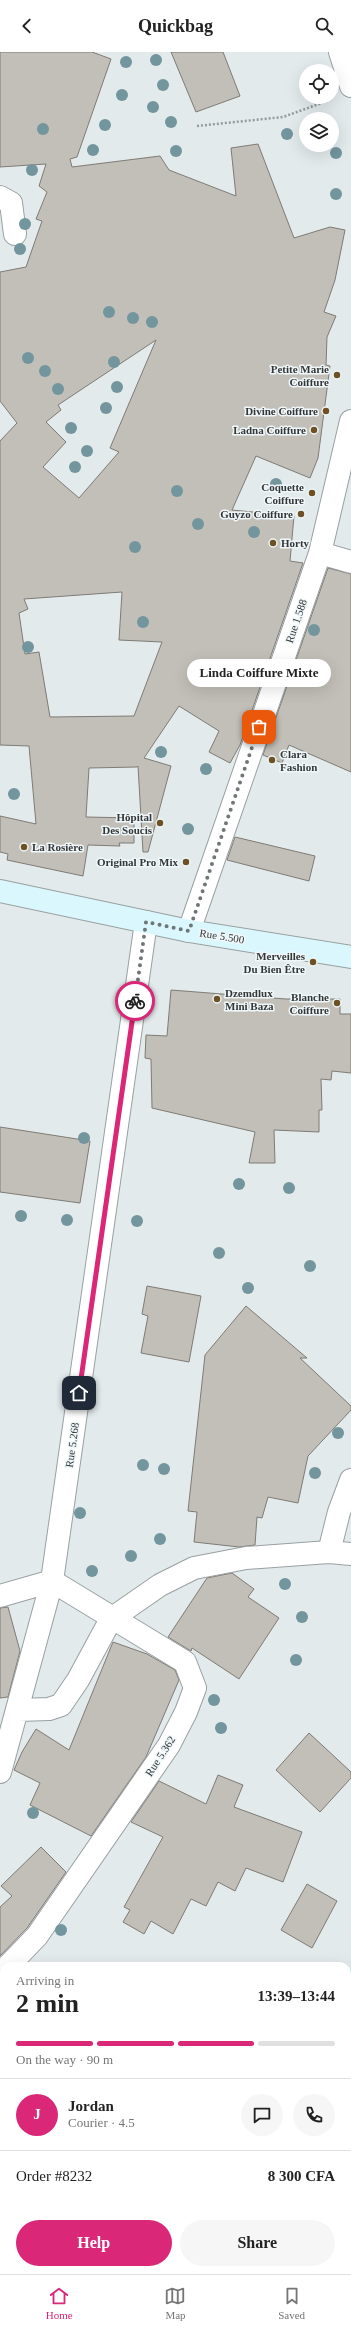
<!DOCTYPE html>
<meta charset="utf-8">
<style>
:root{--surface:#fff;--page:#f6f6f6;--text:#222;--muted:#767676;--line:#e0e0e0;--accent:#db2777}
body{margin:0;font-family:Georgia,serif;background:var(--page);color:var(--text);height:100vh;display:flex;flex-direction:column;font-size:15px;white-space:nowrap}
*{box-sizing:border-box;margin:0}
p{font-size:13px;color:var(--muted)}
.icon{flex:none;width:22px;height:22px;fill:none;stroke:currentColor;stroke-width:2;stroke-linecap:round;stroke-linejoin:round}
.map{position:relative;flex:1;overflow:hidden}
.details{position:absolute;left:0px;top:1910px;width:351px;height:312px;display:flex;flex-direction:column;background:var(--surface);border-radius:12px 12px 0 0;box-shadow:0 4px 16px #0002}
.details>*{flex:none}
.buttons{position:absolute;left:299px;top:12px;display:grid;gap:8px}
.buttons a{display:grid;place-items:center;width:40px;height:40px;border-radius:50%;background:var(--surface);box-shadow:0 4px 16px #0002;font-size:20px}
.pin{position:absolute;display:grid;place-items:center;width:34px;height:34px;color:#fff;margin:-17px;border-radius:8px;box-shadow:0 2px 6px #0006}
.courier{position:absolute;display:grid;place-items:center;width:40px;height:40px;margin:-20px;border:3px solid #db2777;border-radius:50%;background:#fff;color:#222;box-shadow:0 1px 5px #0007}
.bubble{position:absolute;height:28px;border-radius:14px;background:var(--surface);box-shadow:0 4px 16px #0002;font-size:13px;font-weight:700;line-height:28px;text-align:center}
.overview em{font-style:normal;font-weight:700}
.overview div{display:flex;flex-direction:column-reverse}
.overview{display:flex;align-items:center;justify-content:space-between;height:68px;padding:0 16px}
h1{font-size:26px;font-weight:700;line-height:30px}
.bar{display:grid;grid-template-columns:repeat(4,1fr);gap:6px 4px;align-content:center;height:48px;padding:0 16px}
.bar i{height:5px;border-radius:3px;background:var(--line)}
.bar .on{background:var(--accent)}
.bar p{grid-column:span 4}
.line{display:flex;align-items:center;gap:10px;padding:0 16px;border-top:1px solid var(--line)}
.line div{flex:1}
.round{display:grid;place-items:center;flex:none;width:42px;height:42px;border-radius:21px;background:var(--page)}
.button{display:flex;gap:8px;margin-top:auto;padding:8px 16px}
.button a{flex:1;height:46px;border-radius:24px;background:var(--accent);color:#fff;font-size:16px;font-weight:700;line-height:46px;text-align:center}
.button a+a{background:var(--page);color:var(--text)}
header{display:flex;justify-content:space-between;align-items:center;height:52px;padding:0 16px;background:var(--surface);font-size:18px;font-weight:700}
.tab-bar{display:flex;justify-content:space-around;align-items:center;height:56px;border-top:1px solid var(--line);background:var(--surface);font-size:11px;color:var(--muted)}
.tab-bar a{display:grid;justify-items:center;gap:2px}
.tab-bar .on{color:var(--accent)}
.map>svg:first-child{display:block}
.green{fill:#73d0e5}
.building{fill:#c2beb8;stroke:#7f7b75;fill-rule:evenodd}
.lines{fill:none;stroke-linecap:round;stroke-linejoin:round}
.minor-casing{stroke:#99a0a2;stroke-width:24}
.secondary-casing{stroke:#99a0a2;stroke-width:24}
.path{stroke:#959a9c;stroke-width:2.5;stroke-dasharray:2 2;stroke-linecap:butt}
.minor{stroke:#fff;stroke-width:22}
.secondary{stroke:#daf7fd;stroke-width:22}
.tree{fill:#73959d}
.done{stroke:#707576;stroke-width:4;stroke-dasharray:0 7.2}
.route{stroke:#db2777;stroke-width:5}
.poi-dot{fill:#6e5025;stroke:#eff7f9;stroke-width:1.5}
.labels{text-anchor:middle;stroke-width:3;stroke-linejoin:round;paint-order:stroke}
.poi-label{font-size:11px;font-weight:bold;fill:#333637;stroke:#eff7f9;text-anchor:end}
.street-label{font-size:11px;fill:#333637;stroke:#eff7f9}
</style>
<header><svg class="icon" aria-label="back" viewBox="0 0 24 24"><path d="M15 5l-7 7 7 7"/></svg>Quickbag<svg class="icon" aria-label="search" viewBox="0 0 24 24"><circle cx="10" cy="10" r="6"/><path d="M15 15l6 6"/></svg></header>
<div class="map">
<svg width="351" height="2222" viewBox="0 0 351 2222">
<rect width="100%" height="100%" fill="#e2eaec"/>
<path class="green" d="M351,1917V2222H258L254,2218H347V1929Z"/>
<path class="building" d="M0,0H92L111,7L77,105L70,107L72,115L160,104L169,118L236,144L231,96L258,92L294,186L330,175L345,178L335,228L324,260L336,264L327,285L326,313L330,314L318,406L310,426L256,404L232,458L294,464L290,509L303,511L240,693L230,711L209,700L219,679L179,654L144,706L171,714L148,800H143L138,714L137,715L89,716L86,765L134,766V791H119L120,794L88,793L83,824L7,808L8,802L0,800V764L36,772L29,694L0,693V389L17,371L0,349V220L26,215L42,169L36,167L47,140L39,134L46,112L0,115ZM156,288L110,396L119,400L79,446L43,415L66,390L46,370L61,358L58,353ZM122,540L119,588L162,590L134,664L50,665L39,600L25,602L19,561L28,557L24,547Z
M171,0H223L240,44L196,60Z
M328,516L351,522V720L289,693L282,711L263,703Z
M235,785L315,804L309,829L227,808Z
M171,938L286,947H340V962H351V1021L332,1019L331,1028L321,1027L322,1058H319V1080L274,1078L275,1111H249L255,1080L152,1056L151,1007L145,1006L146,983L167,984Z
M0,1075L90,1089L80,1151L0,1140Z
M147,1234L201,1244L189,1310L141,1301L148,1264L142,1262Z
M246,1254L307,1306H300L351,1354V1358L308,1404L298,1451L268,1445L262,1466L257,1465L255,1493L239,1495L194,1490L197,1460L188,1459L205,1303Z
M232,1521L254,1537L248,1545L279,1566L239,1627L192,1596L191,1599L168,1585L207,1526Z
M8,1555L20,1599L8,1645L0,1646V1556Z
M113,1590L147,1602L175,1618L179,1628L146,1705L91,1784L30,1753L40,1731L14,1718L22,1700L36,1677L69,1698Z
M309,1681L351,1720V1726L320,1760L276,1718Z
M218,1723L243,1733L234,1755L302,1780L283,1830L246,1816L235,1839L218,1830L206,1854L191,1847L173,1882L151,1869L144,1882L123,1870L130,1858L124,1855L163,1785L131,1770L159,1729L206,1752Z
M41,1795L66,1820L27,1876L0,1904V1855L12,1844L1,1834Z
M307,1832L337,1849L312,1896L281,1878Z"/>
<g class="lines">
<g class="minor-casing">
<path id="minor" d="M340,0L351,34
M0,145L11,151L15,182
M320,501L351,510
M189,879L320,501L351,369
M351,1428L339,1460L329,1500L351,1502
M0,1544L52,1529L185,1610L195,1636L186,1660L169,1693L37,1884L8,1914
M18,1658L49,1657L61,1653L78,1628L111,1567L160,1533L194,1516L246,1506L329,1500
M0,1720L52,1529L146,870"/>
</g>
<g class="secondary-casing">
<path id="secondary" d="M0,839L189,879L351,905"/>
</g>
<path class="path" d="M197,74L283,65L330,48"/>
<use href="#minor" class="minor"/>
<use href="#secondary" class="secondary"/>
</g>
<g class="tree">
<circle cx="156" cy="8" r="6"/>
<circle cx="126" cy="10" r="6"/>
<circle cx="163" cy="33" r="6"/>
<circle cx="122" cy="43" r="6"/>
<circle cx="153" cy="55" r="6"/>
<circle cx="171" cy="70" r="6"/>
<circle cx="105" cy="73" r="6"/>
<circle cx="43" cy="77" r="6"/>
<circle cx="287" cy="82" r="6"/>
<circle cx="93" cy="98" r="6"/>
<circle cx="176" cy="99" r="6"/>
<circle cx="336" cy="101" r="6"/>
<circle cx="32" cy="118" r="6"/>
<circle cx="336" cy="142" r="6"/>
<circle cx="25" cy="172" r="6"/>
<circle cx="20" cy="197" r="6"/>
<circle cx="109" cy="260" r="6"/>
<circle cx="133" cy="266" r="6"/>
<circle cx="152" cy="270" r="6"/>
<circle cx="28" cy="306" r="6"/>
<circle cx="114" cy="310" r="6"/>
<circle cx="45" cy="319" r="6"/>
<circle cx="117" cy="335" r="6"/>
<circle cx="58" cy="337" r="6"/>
<circle cx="106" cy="356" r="6"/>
<circle cx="71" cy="376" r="6"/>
<circle cx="87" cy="399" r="6"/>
<circle cx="75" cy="415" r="6"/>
<circle cx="276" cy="432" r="6"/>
<circle cx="177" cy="439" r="6"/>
<circle cx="198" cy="472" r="6"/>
<circle cx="254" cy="480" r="6"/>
<circle cx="135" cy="495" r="6"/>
<circle cx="143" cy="570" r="6"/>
<circle cx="314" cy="578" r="6"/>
<circle cx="28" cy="595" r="6"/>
<circle cx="161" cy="700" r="6"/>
<circle cx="206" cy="717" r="6"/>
<circle cx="14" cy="742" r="6"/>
<circle cx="188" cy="777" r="6"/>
<circle cx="84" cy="1086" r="6"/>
<circle cx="239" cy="1132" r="6"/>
<circle cx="289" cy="1136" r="6"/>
<circle cx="21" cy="1164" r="6"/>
<circle cx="67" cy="1168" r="6"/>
<circle cx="137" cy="1169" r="6"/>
<circle cx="219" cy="1201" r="6"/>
<circle cx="310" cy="1214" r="6"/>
<circle cx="248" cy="1236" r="6"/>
<circle cx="338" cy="1381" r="6"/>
<circle cx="143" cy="1413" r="6"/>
<circle cx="164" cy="1417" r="6"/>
<circle cx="315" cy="1421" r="6"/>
<circle cx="80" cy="1461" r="6"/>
<circle cx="160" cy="1487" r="6"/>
<circle cx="131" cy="1504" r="6"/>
<circle cx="92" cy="1519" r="6"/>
<circle cx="285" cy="1532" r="6"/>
<circle cx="302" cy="1565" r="6"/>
<circle cx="296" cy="1608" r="6"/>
<circle cx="214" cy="1648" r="6"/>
<circle cx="221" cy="1676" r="6"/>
<circle cx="33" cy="1761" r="6"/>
<circle cx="61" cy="1878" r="6"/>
</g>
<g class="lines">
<path class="done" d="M135,949L146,870L189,879L259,675"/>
<path class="route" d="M79,1341L135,949"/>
</g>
<g class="poi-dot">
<circle cx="337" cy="323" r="4"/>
<circle cx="326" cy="359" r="4"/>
<circle cx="314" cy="378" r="4"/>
<circle cx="312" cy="441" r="4"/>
<circle cx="301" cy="462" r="4"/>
<circle cx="273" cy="491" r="4"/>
<circle cx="272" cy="708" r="4"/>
<circle cx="160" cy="771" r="4"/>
<circle cx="24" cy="795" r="4"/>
<circle cx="186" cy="810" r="4"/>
<circle cx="313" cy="910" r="4"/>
<circle cx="217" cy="947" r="4"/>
<circle cx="337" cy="951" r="4"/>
</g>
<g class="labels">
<g class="poi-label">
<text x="329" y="321">Petite Marie<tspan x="329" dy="13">Coiffure</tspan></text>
<text x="318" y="363">Divine Coiffure</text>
<text x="306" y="382">Ladna Coiffure</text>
<text x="304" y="439">Coquette<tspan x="304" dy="13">Coiffure</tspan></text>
<text x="293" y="466">Guyzo Coiffure</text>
<text x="281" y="495" text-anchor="start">Horty</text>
<text x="280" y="706" text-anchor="start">Clara<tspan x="280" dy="13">Fashion</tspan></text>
<text x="152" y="769">Hôpital<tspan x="152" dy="13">Des Soucis</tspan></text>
<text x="32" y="799" text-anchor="start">La Rosière</text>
<text x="178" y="814">Original Pro Mix</text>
<text x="305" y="908">Merveilles<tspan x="305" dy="13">Du Bien Être</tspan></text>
<text x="225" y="945" text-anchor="start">Dzemdlux<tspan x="225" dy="13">Mini Baza</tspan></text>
<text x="329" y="949">Blanche<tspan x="329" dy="13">Coiffure</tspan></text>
</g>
<g class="street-label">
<text transform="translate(296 569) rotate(-71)" y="4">Rue 1.588</text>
<text transform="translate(222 884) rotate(9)" y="4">Rue 5.500</text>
<text transform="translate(72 1393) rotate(-82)" y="4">Rue 5.268</text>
<text transform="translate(160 1704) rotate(-57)" y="4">Rue 5.362</text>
</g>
</g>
</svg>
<div class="buttons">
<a><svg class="icon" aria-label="locate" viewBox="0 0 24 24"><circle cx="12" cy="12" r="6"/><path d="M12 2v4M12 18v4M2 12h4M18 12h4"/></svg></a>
<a><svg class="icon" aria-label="layers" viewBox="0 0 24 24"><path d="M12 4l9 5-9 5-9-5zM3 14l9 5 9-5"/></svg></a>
</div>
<div class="pin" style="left:259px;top:675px;background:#ea580c"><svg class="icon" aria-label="bag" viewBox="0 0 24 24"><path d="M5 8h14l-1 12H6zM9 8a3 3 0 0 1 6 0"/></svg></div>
<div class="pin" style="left:79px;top:1341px;background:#1f2937"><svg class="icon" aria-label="home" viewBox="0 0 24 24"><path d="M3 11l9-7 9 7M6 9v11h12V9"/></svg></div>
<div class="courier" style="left:135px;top:949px"><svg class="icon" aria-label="bike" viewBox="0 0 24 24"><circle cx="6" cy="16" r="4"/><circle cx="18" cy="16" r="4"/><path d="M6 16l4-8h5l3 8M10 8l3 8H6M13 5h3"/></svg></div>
<div class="bubble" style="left:187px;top:607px;width:144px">Linda Coiffure Mixte</div>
<section class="details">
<div class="overview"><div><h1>2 min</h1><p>Arriving in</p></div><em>13:39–13:44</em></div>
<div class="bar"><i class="on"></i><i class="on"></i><i class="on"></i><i></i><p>On the way · 90 m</p></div>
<div class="line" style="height:72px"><b class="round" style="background:var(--accent);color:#fff">J</b><div><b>Jordan</b><p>Courier · 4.5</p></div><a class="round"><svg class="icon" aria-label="chat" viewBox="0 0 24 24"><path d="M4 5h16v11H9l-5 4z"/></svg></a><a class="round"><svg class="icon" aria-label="phone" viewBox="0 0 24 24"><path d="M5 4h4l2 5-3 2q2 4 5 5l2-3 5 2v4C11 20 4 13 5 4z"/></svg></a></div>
<div class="line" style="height:52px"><div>Order #8232</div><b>8 300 CFA</b></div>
<div class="button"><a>Help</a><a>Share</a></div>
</section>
</div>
<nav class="tab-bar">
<a class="on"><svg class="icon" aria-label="home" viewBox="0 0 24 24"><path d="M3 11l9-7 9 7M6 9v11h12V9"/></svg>Home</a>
<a><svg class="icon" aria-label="map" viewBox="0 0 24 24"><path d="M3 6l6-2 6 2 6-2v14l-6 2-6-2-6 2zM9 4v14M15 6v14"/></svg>Map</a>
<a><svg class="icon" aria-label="saved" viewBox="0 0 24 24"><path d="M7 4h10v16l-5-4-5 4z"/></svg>Saved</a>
</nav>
